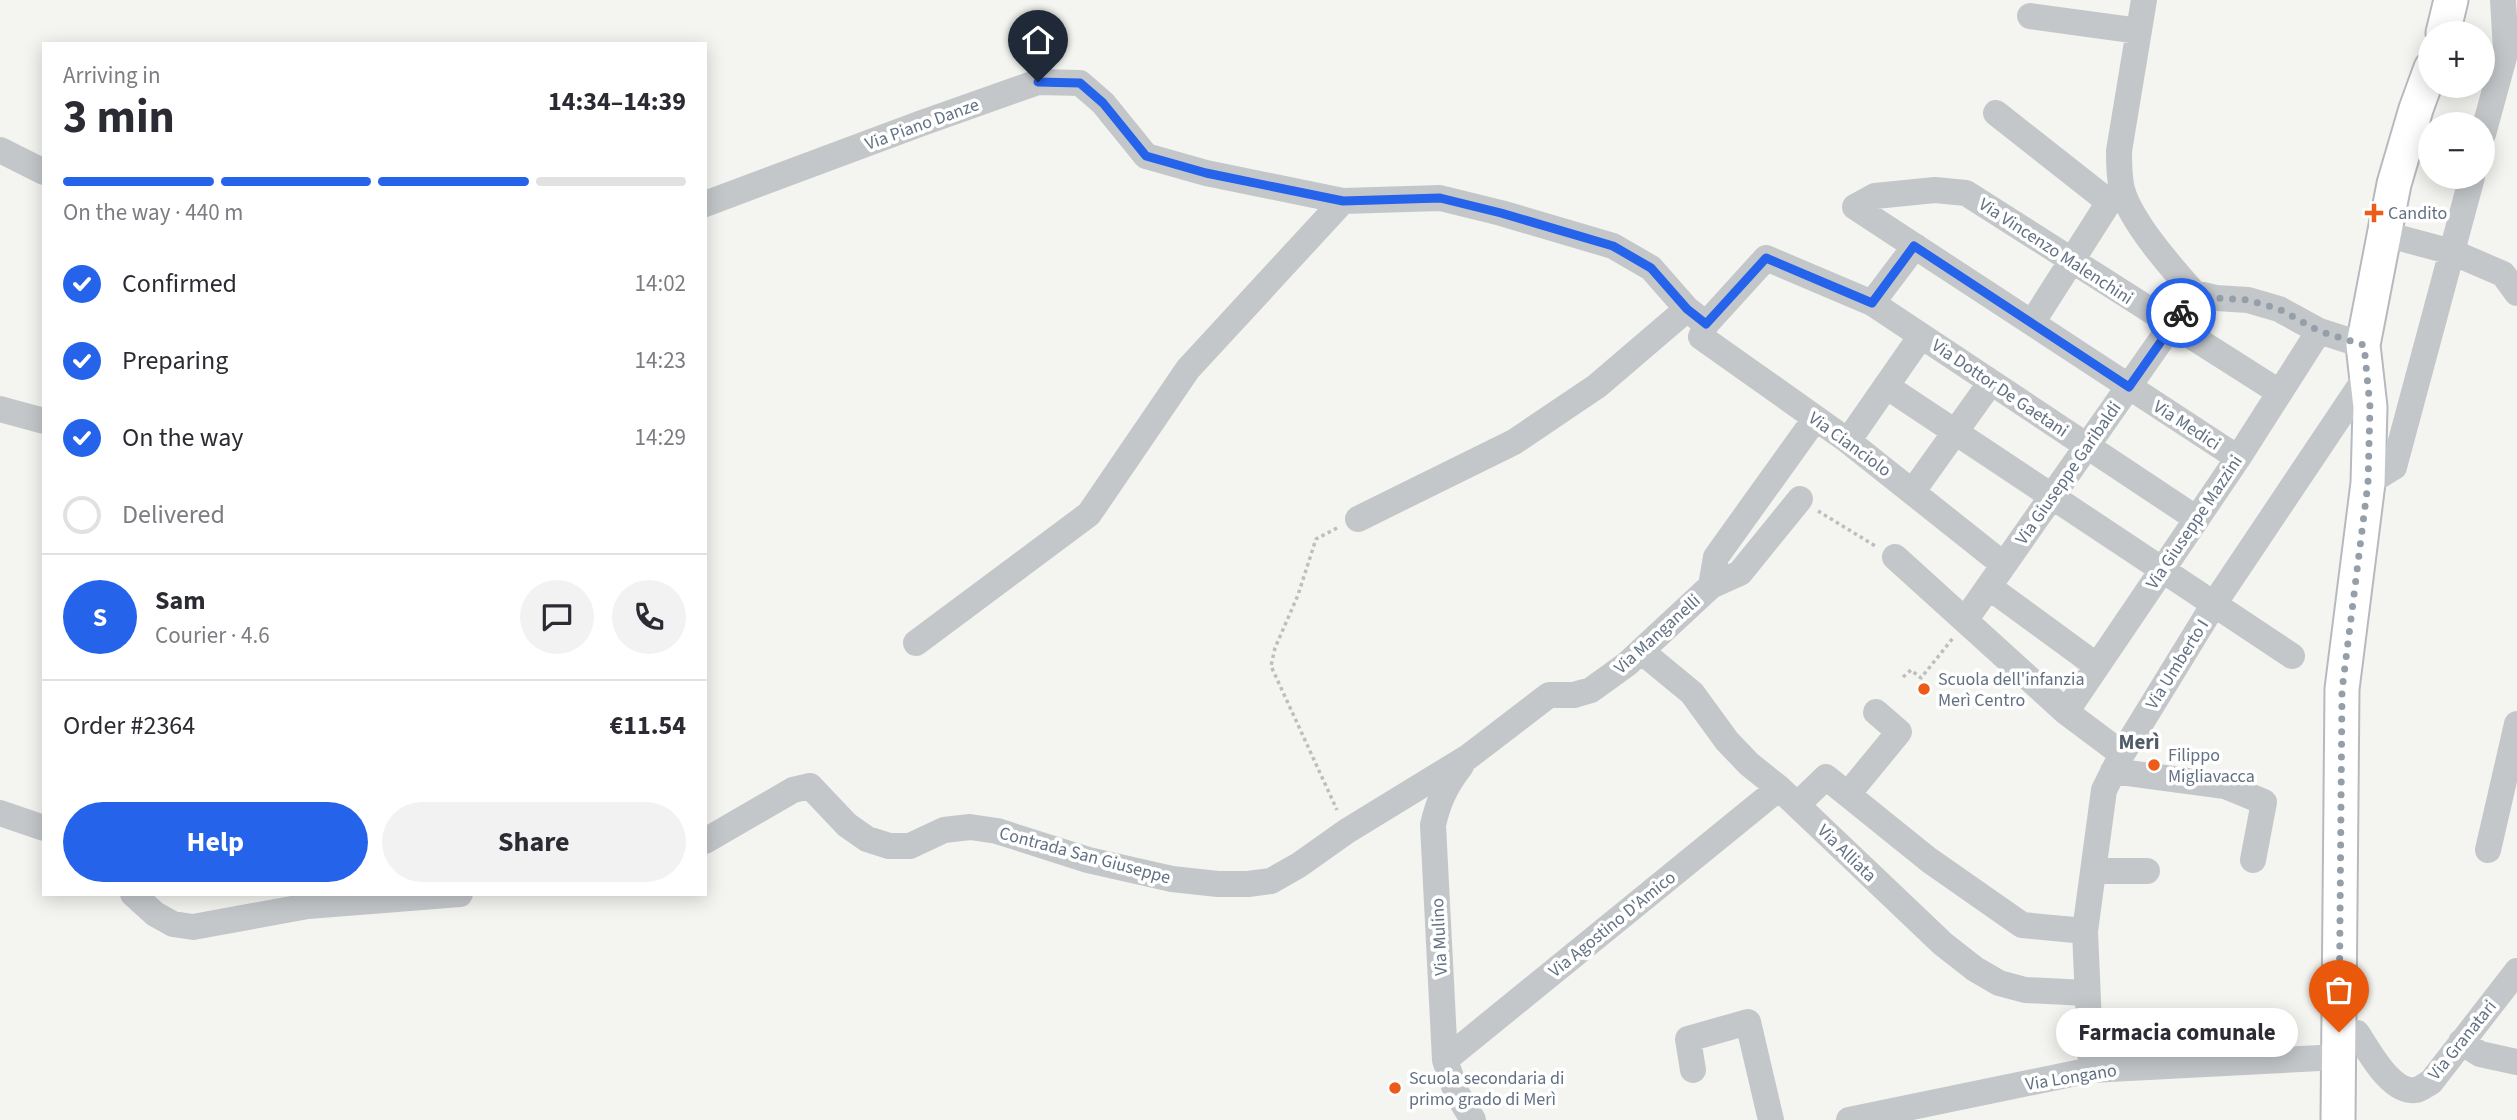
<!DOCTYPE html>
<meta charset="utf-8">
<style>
:root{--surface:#fff;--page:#f2f2f3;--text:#2b2b33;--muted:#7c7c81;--line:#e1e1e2;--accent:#2563eb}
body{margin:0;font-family:"Source Sans 3",sans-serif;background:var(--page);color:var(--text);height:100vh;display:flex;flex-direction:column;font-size:26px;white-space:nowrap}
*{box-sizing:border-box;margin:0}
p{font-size:23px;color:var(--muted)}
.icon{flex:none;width:38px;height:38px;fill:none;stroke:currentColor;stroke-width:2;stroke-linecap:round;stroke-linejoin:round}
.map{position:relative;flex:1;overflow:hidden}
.panel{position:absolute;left:42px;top:42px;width:665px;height:854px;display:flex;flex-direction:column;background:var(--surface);border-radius:0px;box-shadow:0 4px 18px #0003}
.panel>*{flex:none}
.controls{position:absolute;left:2418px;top:21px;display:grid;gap:14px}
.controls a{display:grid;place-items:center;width:77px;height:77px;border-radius:50%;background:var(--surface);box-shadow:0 4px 18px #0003;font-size:35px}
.pin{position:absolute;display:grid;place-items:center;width:60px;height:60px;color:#fff;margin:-72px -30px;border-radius:50% 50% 50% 0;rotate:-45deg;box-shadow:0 0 7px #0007}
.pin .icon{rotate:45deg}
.courier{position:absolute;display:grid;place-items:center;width:70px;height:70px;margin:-35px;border:5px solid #2563eb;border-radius:50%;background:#fff;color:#222;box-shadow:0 2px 9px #0007}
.bubble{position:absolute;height:49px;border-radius:24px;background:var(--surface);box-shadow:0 4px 18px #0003;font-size:23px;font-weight:700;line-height:49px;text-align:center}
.head em{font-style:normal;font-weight:700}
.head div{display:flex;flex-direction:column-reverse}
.head{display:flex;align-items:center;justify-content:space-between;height:119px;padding:0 21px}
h1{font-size:46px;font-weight:700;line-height:52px}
.bar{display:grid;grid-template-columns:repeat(4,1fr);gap:10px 7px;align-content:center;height:84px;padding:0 21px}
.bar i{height:9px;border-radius:5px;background:var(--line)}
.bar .selected{background:var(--accent)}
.bar p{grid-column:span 4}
.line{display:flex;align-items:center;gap:18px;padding:0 21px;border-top:2px solid var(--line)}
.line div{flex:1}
.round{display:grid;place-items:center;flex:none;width:74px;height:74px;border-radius:37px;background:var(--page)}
ol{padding:0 21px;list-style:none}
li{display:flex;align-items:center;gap:21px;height:77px}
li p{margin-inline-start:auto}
li .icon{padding:7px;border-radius:50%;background:var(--accent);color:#fff;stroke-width:4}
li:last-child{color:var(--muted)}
li i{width:38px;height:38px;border:4px solid var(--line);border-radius:50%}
.cta{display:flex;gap:14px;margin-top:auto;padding:14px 21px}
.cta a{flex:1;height:80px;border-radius:42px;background:var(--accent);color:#fff;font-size:28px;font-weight:700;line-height:80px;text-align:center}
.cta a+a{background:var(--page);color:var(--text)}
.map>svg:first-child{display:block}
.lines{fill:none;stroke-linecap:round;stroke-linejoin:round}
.major-casing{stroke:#b6babe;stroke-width:37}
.path{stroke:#bdbec1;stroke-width:3.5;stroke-dasharray:3.5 3.5;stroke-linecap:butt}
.minor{stroke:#c4c7ca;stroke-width:26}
.major{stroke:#fff;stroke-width:33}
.done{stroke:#959fa9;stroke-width:7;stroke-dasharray:0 12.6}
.route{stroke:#2563eb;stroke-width:9}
.poi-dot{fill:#ec5b18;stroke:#fff;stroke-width:2.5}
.labels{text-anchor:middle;stroke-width:7;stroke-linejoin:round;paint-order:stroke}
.street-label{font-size:18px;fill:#627183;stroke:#fff}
.poi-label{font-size:18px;fill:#627183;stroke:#fff;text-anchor:start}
.quarter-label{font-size:21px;font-weight:bold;fill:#505b68;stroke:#fff}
</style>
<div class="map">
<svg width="2517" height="1120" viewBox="0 0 2517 1120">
<rect width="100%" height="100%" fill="#f4f5f0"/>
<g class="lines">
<g class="major-casing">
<path id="major" d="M2443,33L2451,0
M2338,1120L2342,689L2368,483L2370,407L2363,345L2394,184L2416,109L2431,68"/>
</g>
<path class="path" d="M1818,511L1877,547
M1337,528L1316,539L1298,595L1275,648L1271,666L1337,810
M1903,677L1911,670L1921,678L1953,638"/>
<path class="minor" d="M2144,0L2119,151C2119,164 2119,177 2122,190C2132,223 2171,267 2194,293
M2030,16L2139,31
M1996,113L2109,202
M2483,134L2506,50L2503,0
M0,150L44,172
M705,204L922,123L1038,82L1080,83L1103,103L1146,156L1206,173L1343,201L1440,198L1501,213L1613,246L1651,268L1687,309L1706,324L1766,258L1872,303L2197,519
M2385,234L2452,252L2503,274L2517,293
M2194,293L2216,298L2248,300L2279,309L2319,331L2363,345
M1872,303L1915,246
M2032,323L2109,202L2123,192
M1706,324L1701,337L1848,441L2004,565
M1886,386L2292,656
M0,409L44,421
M1848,441L1921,336
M2238,458L1855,207L1875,196L1935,190L1966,193L2279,392
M2368,483L2394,467L2472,177
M1913,491L1991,382
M1358,519L1514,442L1597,386L1687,309
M1895,557L2066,712L2122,754
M1711,586L1740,573L1800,499
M1989,587L2097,666
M1966,619L2194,293
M916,643L1089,514L1188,369L1343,201
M1641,651L1692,693L1727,741L1749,764L1779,788L1943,944L1975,969L1999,983L2025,990L2087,993
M2066,712L2238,458L2319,331
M1461,766C1446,785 1438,802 1433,825L1445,1060L1456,1092L1473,1120
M2113,771L2225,786L2264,802L2253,860
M1848,794L1899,732L1876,712
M1797,805L1826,777L1929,860L2022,925L2085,931
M0,813L44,828
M705,841L793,790L810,786L847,825L867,839L889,846H910L944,830L970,827L997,831L1088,860L1172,879L1218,884H1248L1271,881L1299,865L1347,831L1468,757L1549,695H1574L1591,690L1627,664L1711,586L1716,557L1815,419
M2488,850L2517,724
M2093,871H2147
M133,894L155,914L173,924L193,927L308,906L460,894
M2339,1032L2357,1033C2369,1051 2391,1094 2416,1090C2421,1089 2427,1084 2431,1082L2517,971
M2461,1042L2480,1054L2517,1062
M1445,1060L1779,788
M1693,1070L1688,1039L1748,1022L1771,1120
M2091,1070L2085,931L2104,790L2122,754L2214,604L2366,377
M1849,1120L2091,1070L2339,1057"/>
<use href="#major" class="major"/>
</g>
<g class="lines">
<path class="done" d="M2181,313L2194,293L2216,298L2248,300L2279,309L2319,331L2364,345L2370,407L2368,483L2342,690L2339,1032"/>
<path class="route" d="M1038,82L1080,83L1103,103L1146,156L1206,173L1343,201L1440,198L1501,213L1613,246L1651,268L1687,309L1706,324L1766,258L1872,303L1914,246L2129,387L2181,313"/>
</g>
<g class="poi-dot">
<path d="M2370.5 202.5h7v7h7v7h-7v7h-7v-7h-7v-7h7z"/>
<circle cx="1924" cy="689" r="7"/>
<circle cx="2154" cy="765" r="7"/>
<circle cx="1395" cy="1088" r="7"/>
</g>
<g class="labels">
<g class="street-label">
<text transform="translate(922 124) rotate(-20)" y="6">Via Piano Danze</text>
<text transform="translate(2056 251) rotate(33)" y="6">Via Vincenzo Malenchini</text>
<text transform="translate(2000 388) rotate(34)" y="6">Via Dottor De Gaetani</text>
<text transform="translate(2187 425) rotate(33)" y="6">Via Medici</text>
<text transform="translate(1850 444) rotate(36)" y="6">Via Cianciolo</text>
<text transform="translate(2068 473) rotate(-55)" y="6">Via Giuseppe Garibaldi</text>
<text transform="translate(2194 522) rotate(-56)" y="6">Via Giuseppe Mazzini</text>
<text transform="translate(1657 634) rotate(-42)" y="6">Via Manganelli</text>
<text transform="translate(2177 664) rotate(-58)" y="6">Via Umberto I</text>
<text transform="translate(1847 853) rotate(44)" y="6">Via Alliata</text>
<text transform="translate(1085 855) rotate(15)" y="6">Contrada San Giuseppe</text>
<text transform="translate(1612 924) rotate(-39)" y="6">Via Agostino D'Amico</text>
<text transform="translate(1439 937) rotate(-93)" y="6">Via Mulino</text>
<text transform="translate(2462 1040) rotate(-51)" y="6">Via Granatari</text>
<text transform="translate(2071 1077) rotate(-9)" y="6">Via Longano</text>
</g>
<g class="poi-label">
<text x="2388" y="219">Candito</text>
<text x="1938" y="685">Scuola dell'infanzia<tspan x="1938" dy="21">Merì Centro</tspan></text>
<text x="2168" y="761">Filippo<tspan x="2168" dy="21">Migliavacca</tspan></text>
<text x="1409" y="1084">Scuola secondaria di<tspan x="1409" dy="21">primo grado di Merì</tspan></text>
</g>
<g class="quarter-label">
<text x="2139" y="749">Merì</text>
</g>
</g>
</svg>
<div class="controls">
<a>+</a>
<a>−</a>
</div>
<div class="pin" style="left:2339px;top:1032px;background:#ea580c"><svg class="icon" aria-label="bag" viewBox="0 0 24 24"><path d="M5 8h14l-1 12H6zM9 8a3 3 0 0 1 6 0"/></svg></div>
<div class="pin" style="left:1038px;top:82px;background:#1f2937"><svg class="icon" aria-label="home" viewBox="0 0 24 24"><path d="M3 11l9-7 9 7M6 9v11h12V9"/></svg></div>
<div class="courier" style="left:2181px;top:313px"><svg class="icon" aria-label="bike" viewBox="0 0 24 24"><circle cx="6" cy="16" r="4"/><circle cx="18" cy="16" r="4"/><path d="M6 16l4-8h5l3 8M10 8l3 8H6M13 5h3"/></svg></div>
<div class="bubble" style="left:2056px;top:1008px;width:242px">Farmacia comunale</div>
<section class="panel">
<div class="head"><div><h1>3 min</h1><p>Arriving in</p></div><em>14:34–14:39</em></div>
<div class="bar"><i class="selected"></i><i class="selected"></i><i class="selected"></i><i></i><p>On the way · 440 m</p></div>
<ol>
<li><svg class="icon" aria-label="check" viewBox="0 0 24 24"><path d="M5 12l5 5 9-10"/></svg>Confirmed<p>14:02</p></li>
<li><svg class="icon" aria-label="check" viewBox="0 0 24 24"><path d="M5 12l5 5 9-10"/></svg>Preparing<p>14:23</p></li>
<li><svg class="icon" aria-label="check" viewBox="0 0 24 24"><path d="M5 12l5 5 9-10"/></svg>On the way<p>14:29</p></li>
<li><i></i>Delivered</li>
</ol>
<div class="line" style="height:126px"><b class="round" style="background:var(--accent);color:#fff">S</b><div><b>Sam</b><p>Courier · 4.6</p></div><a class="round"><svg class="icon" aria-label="chat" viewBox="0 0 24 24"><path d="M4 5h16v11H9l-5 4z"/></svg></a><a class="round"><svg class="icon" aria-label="phone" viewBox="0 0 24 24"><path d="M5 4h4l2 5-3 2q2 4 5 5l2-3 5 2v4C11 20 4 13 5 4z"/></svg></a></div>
<div class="line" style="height:91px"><div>Order #2364</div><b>€11.54</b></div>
<div class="cta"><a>Help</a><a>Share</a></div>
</section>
</div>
